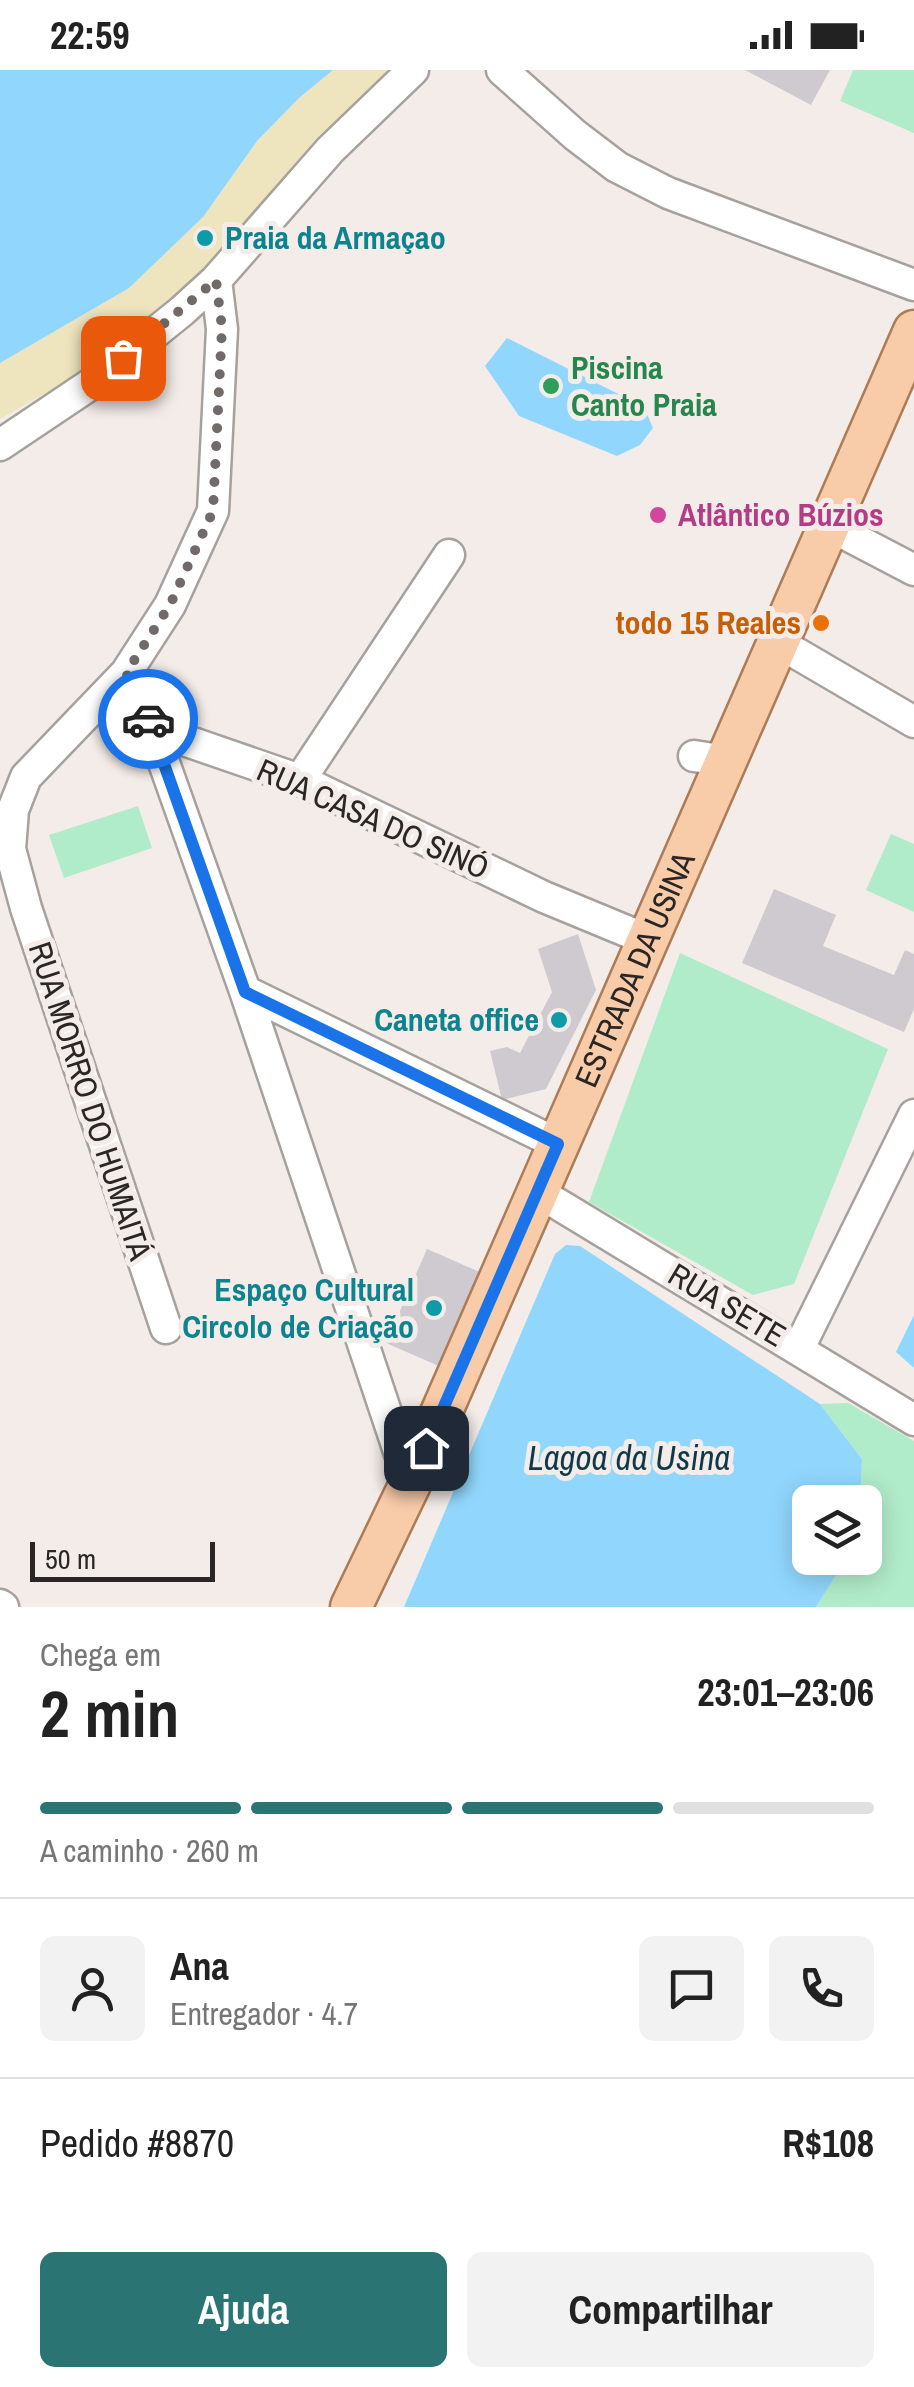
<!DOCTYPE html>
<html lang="pt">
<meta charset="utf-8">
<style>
:root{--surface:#fff;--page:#f2f2f2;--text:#222;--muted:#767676;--line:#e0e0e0;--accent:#2a7473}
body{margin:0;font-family:"Archivo Narrow",sans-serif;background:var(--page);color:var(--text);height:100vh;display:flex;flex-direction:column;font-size:38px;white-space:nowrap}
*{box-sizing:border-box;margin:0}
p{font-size:32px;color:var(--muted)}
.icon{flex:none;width:55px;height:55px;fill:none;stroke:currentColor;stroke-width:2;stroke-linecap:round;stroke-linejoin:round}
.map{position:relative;height:1537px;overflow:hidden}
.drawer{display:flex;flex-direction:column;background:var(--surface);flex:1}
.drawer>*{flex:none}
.fabs{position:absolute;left:792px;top:1415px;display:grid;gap:20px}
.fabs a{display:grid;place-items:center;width:90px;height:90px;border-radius:15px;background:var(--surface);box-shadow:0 5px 25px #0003;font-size:50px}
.scale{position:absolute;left:30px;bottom:25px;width:185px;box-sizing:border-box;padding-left:10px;border:5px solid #292625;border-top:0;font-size:28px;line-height:35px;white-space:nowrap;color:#292625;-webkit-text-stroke:8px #f3ece8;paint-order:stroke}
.pin{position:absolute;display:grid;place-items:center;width:85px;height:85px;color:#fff;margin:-42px;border-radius:20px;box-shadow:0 5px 15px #0006}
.courier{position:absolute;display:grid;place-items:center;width:100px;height:100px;margin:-50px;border:8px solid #1a73e8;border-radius:50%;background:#fff;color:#222;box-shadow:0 2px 12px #0007}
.head em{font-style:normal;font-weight:800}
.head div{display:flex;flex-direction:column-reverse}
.head{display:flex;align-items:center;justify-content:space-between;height:170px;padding:0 40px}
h1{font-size:65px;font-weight:800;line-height:75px}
.bar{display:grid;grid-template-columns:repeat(4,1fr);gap:15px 10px;align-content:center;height:120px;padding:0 40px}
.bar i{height:12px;border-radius:8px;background:var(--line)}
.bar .selected{background:var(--accent)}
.bar p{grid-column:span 4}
.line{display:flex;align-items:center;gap:25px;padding:0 40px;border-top:2px solid var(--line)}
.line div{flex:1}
.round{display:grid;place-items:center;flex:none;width:105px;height:105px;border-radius:15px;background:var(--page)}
.button{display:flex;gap:20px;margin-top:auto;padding:20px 40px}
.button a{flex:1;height:115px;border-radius:15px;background:var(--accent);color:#fff;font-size:40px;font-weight:800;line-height:115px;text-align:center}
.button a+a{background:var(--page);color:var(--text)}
.status{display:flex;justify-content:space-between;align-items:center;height:70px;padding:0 50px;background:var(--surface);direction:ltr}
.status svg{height:28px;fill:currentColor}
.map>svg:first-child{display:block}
.green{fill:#b1ecca}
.sand{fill:#eee4be}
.water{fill:#91d7fd}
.building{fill:#cfcad0}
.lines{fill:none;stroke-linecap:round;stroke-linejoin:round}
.minor-casing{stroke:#a7a19d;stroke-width:35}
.major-casing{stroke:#ad7b56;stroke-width:45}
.minor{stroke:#fff;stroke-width:30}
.major{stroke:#f8cba9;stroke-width:40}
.done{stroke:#706b69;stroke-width:10;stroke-dasharray:0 18}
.route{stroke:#1a73e8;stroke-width:12}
.culture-dot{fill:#0f9aa8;stroke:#f3ece8;stroke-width:4}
.leisure-dot{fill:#2e9e5b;stroke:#f3ece8;stroke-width:4}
.hotel-dot{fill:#d1479c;stroke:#f3ece8;stroke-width:4}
.food-dot{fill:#e8710a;stroke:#f3ece8;stroke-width:4}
.labels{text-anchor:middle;stroke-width:10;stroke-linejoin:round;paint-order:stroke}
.culture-label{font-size:32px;font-weight:bold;fill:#0d838f;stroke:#f3ece8;text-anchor:end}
.leisure-label{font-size:32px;font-weight:bold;fill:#27864d;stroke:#f3ece8;text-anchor:start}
.hotel-label{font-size:32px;font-weight:bold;fill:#b23c85;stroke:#f3ece8;text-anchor:start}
.food-label{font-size:32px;font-weight:bold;fill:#c56008;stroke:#f3ece8;text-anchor:end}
.street-label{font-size:32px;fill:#292625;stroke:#f3ece8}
.water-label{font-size:35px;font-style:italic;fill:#0f384b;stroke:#f3ece8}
</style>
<div class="status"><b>22:59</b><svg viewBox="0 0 49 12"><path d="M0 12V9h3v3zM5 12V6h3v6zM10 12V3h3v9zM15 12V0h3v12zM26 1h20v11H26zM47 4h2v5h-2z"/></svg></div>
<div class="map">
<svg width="914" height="1537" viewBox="0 0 914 1537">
<rect width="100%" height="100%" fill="#f3ece8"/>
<path class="green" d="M853,0H914V63L840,31Z
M138,736L152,778L64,808L49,765Z
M891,764L914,774V842L866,820Z
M680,883L888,979L794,1214L753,1225L589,1132Z
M848,1333L914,1371V1537H816L840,1499L844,1488H865V1432H860L862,1389L820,1334Z"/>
<path class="sand" d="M333,0H393L316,69L212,190L136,263L56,317L0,349V293L129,218L203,147L257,71L299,28Z"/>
<path class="water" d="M0,0H333L299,28L257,71L203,147L129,218L0,293Z
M507,268L644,337L653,358L640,375L617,386L519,346L485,296Z
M566,1175L580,1176L820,1334L862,1389L860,1432H810V1488H844L840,1499L816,1537H404L555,1184Z
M914,1245V1298L896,1282Z"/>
<path class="building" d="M745,0H830L811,35Z
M774,819L836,845L823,876L894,905L905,880L914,884V939L904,962L742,893Z
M578,864L596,920L546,1019L502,1030L490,981L507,977L520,983L552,922L538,879Z
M427,1179L482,1203L441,1297L386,1273Z"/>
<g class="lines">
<g class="minor-casing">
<path id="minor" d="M502,0L575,65L617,97L668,123L914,215
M0,375L94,312L182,241L216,210L330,80L413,0
M830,456L914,500
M779,573L914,652
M126,603L152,659L300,710L544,827L648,870
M152,659L245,921L410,1414
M694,686L727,691
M300,710L449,485
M245,921L558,1074
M538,1122L914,1350
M166,1258L26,838L10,779L13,740L26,707L126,603L170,535L213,441L222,259L216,210
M799,1278L914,1045
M0,1535L3,1537"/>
</g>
<g class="major-casing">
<g id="major">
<path id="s1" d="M351,1537L410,1414L914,261"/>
</g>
</g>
<use href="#minor" class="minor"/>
<use href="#major" class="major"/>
</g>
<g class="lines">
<path class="done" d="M123,288L216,210L222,258L213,441L170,535L126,603L148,649"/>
<path class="route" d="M148,649L245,922L558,1074L426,1378"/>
</g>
<g class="culture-dot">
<circle cx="205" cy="168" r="10"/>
<circle cx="559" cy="950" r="10"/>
<circle cx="434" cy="1238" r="10"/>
</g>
<circle class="leisure-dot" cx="551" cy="316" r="10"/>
<circle class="hotel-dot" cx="658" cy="445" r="10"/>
<circle class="food-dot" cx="821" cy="553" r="10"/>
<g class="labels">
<g class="culture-label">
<text x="225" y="179" text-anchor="start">Praia da Armaçao</text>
<text x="539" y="961">Caneta office</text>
<text x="414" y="1231">Espaço Cultural<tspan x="414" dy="37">Circolo de Criação</tspan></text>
</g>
<g class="leisure-label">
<text x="571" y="309">Piscina<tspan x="571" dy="37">Canto Praia</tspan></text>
</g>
<g class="hotel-label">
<text x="678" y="456">Atlântico Búzios</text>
</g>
<g class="food-label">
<text x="801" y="564">todo 15 Reales</text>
</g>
<g class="street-label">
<text transform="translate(373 749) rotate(24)" y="11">RUA CASA DO SINÓ</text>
<text dy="11" stroke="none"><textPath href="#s1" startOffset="698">ESTRADA DA USINA</textPath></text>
<text transform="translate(90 1031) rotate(72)" y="11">RUA MORRO DO HUMAITÁ</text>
<text transform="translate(727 1235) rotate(31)" y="11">RUA SETE</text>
</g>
<g class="water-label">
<text x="629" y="1400">Lagoa da Usina</text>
</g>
</g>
</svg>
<div class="fabs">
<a><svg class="icon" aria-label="layers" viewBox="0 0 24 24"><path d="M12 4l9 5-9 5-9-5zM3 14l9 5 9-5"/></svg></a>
</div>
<div class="scale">50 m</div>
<div class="pin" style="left:123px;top:288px;background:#ea580c"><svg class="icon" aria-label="bag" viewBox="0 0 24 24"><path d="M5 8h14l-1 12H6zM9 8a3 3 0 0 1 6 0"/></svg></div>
<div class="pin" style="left:426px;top:1378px;background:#1f2937"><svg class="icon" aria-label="home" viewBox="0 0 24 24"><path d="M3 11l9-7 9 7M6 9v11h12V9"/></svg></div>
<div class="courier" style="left:148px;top:649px"><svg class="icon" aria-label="car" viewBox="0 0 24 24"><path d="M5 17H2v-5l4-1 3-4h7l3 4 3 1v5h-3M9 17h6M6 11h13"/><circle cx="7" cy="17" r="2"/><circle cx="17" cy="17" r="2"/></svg></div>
</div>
<section class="drawer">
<div class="head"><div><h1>2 min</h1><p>Chega em</p></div><em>23:01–23:06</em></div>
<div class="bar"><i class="selected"></i><i class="selected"></i><i class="selected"></i><i></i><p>A caminho · 260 m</p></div>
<div class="line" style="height:180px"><a class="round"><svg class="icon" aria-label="person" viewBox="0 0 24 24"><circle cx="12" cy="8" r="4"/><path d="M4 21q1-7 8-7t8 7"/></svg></a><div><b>Ana</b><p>Entregador · 4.7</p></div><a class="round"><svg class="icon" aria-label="chat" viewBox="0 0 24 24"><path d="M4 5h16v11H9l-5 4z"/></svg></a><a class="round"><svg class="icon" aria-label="phone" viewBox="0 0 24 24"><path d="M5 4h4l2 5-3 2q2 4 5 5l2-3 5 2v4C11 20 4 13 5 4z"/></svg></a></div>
<div class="line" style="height:130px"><div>Pedido #8870</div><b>R$108</b></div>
<div class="button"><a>Ajuda</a><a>Compartilhar</a></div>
</section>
